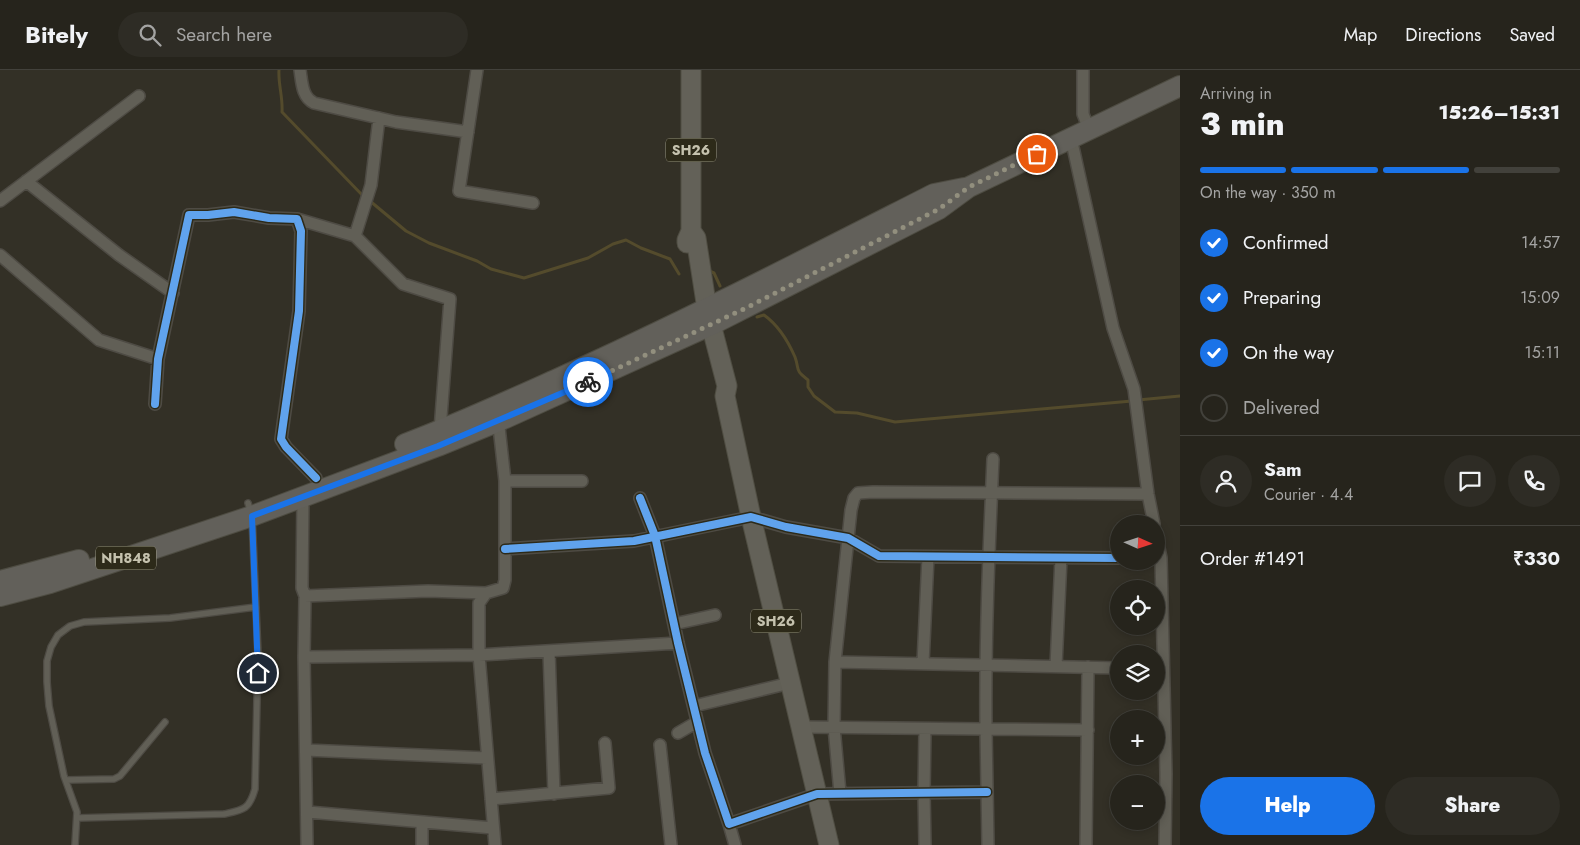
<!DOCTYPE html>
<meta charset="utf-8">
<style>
:root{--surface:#26241c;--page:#2e2c25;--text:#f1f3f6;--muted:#a4a4a3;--line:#42413b;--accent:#1a73e8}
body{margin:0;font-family:Jost,sans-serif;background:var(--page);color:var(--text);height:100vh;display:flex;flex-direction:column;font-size:19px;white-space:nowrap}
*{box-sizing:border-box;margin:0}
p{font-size:16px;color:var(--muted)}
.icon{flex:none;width:28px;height:28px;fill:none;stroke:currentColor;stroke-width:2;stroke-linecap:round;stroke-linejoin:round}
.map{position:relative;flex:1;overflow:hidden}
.drawer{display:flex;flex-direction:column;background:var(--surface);width:400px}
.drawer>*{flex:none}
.needle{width:32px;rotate:93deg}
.buttons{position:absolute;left:1110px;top:445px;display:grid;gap:10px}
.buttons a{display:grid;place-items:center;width:55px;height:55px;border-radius:50%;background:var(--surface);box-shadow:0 2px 8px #0003,0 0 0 1px var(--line);font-size:25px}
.pin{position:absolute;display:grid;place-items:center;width:42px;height:42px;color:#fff;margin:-21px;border:2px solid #fff;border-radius:50%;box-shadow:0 1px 5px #0007}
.courier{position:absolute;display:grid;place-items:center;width:50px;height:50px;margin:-25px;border:4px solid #1a73e8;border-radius:50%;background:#fff;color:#222;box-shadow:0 1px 6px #0007}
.head em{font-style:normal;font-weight:800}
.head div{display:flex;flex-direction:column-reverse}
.head{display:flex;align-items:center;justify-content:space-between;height:85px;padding:0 20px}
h1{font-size:32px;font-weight:800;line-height:38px}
.bar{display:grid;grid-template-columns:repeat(4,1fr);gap:8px 5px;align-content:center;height:60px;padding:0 20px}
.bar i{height:6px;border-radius:4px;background:var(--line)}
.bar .on{background:var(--accent)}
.bar p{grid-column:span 4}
.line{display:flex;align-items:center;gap:12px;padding:0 20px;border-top:1px solid var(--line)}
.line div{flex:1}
.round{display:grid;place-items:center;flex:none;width:52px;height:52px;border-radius:26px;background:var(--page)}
ol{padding:0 20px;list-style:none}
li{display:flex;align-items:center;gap:15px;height:55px}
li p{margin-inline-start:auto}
li .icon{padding:5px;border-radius:50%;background:var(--accent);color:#fff;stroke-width:4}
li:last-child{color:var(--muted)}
li i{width:28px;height:28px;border:2px solid var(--line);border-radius:50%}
.button{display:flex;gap:10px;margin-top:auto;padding:10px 20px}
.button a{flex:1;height:58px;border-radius:30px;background:var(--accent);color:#fff;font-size:20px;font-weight:800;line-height:58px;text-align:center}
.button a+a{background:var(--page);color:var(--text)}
header{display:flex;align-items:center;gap:30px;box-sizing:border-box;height:70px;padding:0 25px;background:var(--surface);border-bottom:1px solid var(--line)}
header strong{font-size:24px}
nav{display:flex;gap:28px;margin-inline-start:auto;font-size:18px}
.search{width:350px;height:45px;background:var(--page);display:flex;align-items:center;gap:12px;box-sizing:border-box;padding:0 18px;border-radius:28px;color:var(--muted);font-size:19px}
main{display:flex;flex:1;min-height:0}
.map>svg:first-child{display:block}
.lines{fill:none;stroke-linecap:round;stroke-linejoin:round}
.stream{stroke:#544b2c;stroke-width:3}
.service-casing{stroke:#4e4b44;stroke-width:8}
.minor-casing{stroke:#4e4b44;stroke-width:14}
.primary-casing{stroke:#504e43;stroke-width:21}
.trunk-casing{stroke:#4e4c42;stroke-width:22}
.service{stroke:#615f56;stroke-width:5.5}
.minor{stroke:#615f56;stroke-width:11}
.primary{stroke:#636158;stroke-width:19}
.trunk{stroke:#62605a;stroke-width:20}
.cycleway-casing{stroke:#2d2a19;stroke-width:11}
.cycleway{stroke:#60a3ed;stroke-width:8}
.done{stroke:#928f7e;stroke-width:5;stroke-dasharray:0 9}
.route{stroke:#1a73e8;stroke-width:6}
.labels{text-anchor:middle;stroke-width:5;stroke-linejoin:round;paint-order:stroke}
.shield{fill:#2d2a19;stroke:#979481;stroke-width:1}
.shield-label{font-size:14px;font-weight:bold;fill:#c5c2ae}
</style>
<header>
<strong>Bitely</strong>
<div class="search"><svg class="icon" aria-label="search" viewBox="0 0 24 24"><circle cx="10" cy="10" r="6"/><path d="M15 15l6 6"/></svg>Search here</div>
<nav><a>Map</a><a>Directions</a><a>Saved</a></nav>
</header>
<main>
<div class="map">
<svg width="1180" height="775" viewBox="0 0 1180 775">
<rect width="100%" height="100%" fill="#333026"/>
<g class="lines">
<path class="stream" d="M279,0C278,14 283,27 282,42L365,128
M370,131L406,161L429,173L477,191L491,199L524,208L588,188L613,174L626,170L641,178L670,189L679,204
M707,200L714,203L720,216
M757,247L764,245C778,255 788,271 795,287C800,301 794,299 808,310V317L814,326L835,342L857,343L895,352L1132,331
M1138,330L1180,326"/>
<g class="service-casing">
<path id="service" d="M66,710L114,709L120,706L165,652
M77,748L224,744C243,740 249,740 255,719L258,585L252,446L248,433
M75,775L77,742L64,706L49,636L47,612V591L51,577L58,565L70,556L84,552L170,548L256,537"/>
</g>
<g class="minor-casing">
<path id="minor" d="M300,0C302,13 302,27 314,33L396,52L468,62
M477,0L459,121L533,133
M1083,0V44L1089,59
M1071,68L1113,258L1134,319L1148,424L1154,454
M26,111L119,185L173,223
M0,131L139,26
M297,149L355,166L403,214L450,229L440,360
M355,166L371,115L379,48
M0,185L99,270L158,289
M155,334L158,289L189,145H208L234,142L269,148L297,149L301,161L299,241L281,369L286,377L316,408
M993,389C989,479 985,569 986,659L1088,660
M505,411H582
M303,426L302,518L305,526L304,587L479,585L678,573
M640,428L655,466L678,573L705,683L729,754L817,724L987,722
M1156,464L1161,488L1166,704L1165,775
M505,479L634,471L751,447L786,457L848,468L879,486L1119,488
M305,526L428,521L486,523
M674,554L715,545
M549,581L554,724
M304,587L307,775
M835,592L1119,598
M923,593L928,487
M1056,596L1061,488
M694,636L790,613
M802,657L986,659L988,775
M925,659L924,723L925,775
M678,663L697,652
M660,675L671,775
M306,680L487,688
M840,723L834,657L835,592L851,440L854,428L858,423L873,422L1148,424
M491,729L609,718L605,673
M308,742L493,758
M422,752V775
M729,754L735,775
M495,775L479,585V533L486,523L503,518L505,510V411L498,348
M1086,775L1088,597"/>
</g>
<g class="primary-casing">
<path id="primary" d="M691,161L696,168L707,239L727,316L725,326L751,447L829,775
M687,173V170L691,161V0"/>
</g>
<g class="trunk-casing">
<path id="trunk" d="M405,374C456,355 506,332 555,310C684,252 808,188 934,124L964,118
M0,511L79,490
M0,526L50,513L252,446L438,376L499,351L711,255L939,139L969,117L1180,16"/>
</g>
<use href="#service" class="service"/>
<use href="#minor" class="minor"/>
<use href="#primary" class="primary"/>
<use href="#trunk" class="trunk"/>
<g class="cycleway-casing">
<path id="cycleway" d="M155,334L158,289L189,145H208L234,142L269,148L297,149L301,161L299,241L281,369L286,377L316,408
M640,428L655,466L678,573L705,683L729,754L817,724L987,722
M505,479L634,471L751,447L786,457L848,468L879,486L1119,488"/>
</g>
<use href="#cycleway" class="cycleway"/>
</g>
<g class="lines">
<path class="done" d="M588,312L746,238L939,139L969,117L1037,84"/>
<path class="route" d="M258,603L252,446L438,376L588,312"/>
</g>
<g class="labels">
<g class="shield">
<rect x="666" y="68.5" width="50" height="23" rx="4"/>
<rect x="96" y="476.5" width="60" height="23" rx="4"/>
<rect x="751" y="539.5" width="50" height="23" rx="4"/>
</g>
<g class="shield-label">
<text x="691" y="85">SH26</text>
<text x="126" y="493">NH848</text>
<text x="776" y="556">SH26</text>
</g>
</g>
</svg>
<div class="buttons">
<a><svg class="needle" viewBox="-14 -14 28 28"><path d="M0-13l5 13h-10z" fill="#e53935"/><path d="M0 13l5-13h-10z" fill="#a4a4a3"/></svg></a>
<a><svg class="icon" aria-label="locate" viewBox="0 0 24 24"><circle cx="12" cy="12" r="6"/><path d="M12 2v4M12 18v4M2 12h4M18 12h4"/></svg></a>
<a><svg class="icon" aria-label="layers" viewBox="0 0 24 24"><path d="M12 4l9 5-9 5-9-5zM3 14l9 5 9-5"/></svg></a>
<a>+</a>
<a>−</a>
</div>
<div class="pin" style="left:1037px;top:84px;background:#ea580c"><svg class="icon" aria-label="bag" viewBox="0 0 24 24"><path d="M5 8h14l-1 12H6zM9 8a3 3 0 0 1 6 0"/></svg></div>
<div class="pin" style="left:258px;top:603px;background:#1f2937"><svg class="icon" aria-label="home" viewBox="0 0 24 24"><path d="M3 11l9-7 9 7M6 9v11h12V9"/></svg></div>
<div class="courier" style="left:588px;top:312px"><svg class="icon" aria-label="bike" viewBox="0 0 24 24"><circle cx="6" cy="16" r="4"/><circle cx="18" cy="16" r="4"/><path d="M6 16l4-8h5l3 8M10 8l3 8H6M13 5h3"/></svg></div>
</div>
<section class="drawer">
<div class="head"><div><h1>3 min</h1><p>Arriving in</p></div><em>15:26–15:31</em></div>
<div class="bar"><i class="on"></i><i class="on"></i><i class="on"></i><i></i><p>On the way · 350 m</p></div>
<ol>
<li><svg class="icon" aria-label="check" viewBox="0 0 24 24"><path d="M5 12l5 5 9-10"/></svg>Confirmed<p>14:57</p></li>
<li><svg class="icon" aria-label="check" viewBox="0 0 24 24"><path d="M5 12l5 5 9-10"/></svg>Preparing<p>15:09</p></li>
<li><svg class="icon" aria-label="check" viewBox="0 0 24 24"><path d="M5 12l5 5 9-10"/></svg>On the way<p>15:11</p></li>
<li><i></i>Delivered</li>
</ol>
<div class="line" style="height:90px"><a class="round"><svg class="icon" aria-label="person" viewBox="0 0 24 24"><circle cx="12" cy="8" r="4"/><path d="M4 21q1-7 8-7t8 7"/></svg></a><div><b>Sam</b><p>Courier · 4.4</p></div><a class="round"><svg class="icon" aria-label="chat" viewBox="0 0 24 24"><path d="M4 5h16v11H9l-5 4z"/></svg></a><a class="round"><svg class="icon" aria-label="phone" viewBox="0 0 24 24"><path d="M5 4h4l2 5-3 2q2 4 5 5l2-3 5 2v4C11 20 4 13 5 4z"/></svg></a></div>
<div class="line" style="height:65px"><div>Order #1491</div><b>₹330</b></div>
<div class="button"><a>Help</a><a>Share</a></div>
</section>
</main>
